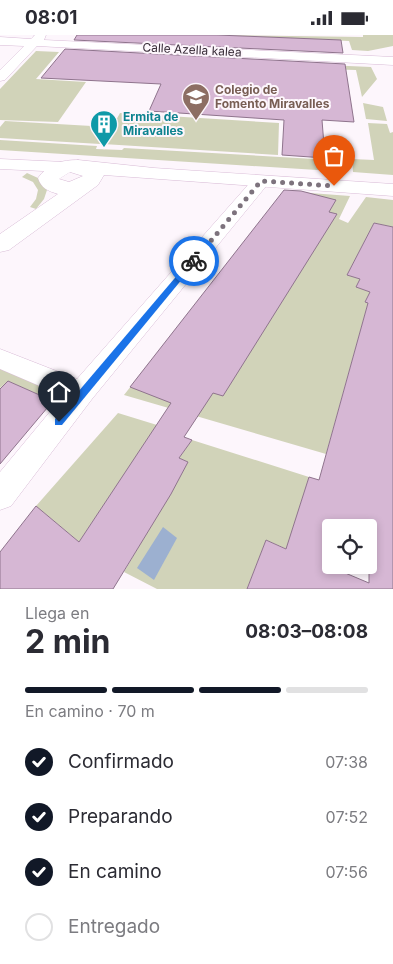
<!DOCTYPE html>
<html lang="es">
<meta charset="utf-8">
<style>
:root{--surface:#fff;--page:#f7f7f7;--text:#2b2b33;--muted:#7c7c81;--line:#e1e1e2;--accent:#111827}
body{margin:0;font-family:Inter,sans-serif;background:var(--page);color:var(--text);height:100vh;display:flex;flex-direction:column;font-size:19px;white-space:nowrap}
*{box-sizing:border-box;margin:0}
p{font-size:16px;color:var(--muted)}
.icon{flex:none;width:28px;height:28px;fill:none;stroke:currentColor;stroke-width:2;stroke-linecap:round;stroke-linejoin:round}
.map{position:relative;height:554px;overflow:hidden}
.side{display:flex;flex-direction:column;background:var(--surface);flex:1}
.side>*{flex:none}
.controls{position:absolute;left:322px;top:484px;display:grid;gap:10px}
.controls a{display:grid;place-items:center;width:55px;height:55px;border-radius:5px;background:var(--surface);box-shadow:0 2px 8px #0003;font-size:25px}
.pin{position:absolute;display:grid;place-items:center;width:42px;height:42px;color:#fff;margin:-51px -21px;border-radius:50% 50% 50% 0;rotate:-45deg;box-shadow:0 0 5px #0007}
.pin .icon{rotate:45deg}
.courier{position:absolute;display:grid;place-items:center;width:50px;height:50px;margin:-25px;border:4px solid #1a73e8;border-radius:50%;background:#fff;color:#222;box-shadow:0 1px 6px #0007}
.head em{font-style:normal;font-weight:700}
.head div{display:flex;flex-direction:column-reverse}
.head{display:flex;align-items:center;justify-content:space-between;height:85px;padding:0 25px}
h1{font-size:32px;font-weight:700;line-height:38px}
.bar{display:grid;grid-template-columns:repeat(4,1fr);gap:8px 5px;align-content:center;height:60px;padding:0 25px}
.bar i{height:6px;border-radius:4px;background:var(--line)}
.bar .active{background:var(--accent)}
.bar p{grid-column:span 4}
ol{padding:0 25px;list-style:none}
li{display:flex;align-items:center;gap:15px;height:55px}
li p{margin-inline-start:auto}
li .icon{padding:5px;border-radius:50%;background:var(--accent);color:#fff;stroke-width:4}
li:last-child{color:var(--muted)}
li i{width:28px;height:28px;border:2px solid var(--line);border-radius:50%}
.status{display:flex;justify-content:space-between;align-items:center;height:35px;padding:0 25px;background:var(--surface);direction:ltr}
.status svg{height:14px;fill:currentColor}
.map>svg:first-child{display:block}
.green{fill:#d1d3b9}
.water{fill:#9cb0d0}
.building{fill:#d6b7d4;stroke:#8f748d;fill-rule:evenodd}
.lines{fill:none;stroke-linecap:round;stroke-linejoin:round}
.street-casing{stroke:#d8bbd6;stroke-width:1}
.secondary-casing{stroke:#d8bbd6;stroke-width:1}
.street{fill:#fff;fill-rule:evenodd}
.secondary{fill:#fff;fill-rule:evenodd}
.route{fill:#1a73e8}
.done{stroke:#7d737d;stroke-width:5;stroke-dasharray:0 9}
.labels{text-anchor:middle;stroke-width:4;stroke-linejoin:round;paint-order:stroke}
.far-street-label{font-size:12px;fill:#382d38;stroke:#fdf6fc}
.far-education-label{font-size:12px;font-weight:bold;fill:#785e54;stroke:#fdf6fc;text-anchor:start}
.far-culture-label{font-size:12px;font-weight:bold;fill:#0d838f;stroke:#fdf6fc;text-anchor:start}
</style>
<div class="status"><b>08:01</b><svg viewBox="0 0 49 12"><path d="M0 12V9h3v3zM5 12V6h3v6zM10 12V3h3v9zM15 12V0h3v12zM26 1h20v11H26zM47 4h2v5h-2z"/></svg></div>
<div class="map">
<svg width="393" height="554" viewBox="0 0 393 554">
<rect width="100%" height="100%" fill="#fdf6fc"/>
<path class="green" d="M217,0L363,2V0H393V11L368,16L352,15L349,6Z
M36,16L59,17L36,44L86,47L58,87L0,85V54Z
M281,28L371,32L377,44L362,62L356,35L319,34Z
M363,68L383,72L387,86L366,84Z
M120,78L279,88L278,120L103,109Z
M5,86L109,92L100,109L0,103V92Z
M368,88L387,89L390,98L393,97V140L353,137L352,124L374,125Z
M0,105L97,111L96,114L122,115L124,113L332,125L333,136L0,115Z
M27,138L38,143L47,155L44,164L36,174L30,172L36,164L38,155L33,147L22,142Z
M284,156L350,161L339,184L348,188L366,162L393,165V192L374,188L347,240L360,244L356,252L370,257L365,267L368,268L326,419L124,360Z
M0,332L60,358L53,366L8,346L0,353Z
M118,378L157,390L79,507L36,471Z
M192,405L309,442L287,514L266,505L247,554H157L124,537L188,427L179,423Z"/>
<path class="water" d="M163,492L177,503L154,545L137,533Z"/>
<path class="building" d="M77,0H217L341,5L343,18L74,5Z
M65,14L345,29L354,87L322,85L325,123L282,120L284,85L149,76L161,49L41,43Z
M284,155L301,156L336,165L329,177L337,179L223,361L213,358L184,402L192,405L179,423L188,427L171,459L113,554H0V517L36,471L79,507L171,368L130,352Z
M374,188L393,192V554H247L266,505L286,514L309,442L319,445L368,268L365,267L370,257L356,252L360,244L347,240ZM331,492H369V548L331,532Z
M8,346L53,366L0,429V354Z"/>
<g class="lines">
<g class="street-casing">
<path id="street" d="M35,0H46L44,5L393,22V30L37,11L5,45L0,46V35L24,11L0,10V2L31,4Z
M0,124L65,127L71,128L74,132L71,136L65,137L0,134Z
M261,141L267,142L270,146L267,150L92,364L11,471L0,475V437L63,361L0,334V314L77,344L255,142Z"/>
</g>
<g class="secondary-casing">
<path id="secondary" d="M78,125L154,133L393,149V161L104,140L98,150L9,215L0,217V199L58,159C48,156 41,153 38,143C48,129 61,125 78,125ZM70,137L83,141L69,147L59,144Z"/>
</g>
<use href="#street" class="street"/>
<use href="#secondary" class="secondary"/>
</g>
<path class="route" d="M191,224L197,226L62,390H55V384Z"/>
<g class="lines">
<path class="done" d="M194,226L261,146L334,151"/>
</g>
<defs>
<g id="school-pin" transform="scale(1.4375)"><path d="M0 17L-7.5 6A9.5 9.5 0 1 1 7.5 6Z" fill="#8d6e63" stroke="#fdf6fc"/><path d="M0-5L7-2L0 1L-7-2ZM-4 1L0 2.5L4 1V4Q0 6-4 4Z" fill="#fff"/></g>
<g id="building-pin" transform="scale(1.4375)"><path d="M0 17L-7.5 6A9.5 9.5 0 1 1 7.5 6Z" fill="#0f9aa8" stroke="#fdf6fc"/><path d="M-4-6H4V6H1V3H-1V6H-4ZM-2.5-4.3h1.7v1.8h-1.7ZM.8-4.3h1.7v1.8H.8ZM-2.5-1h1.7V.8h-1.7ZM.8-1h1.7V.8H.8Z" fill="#fff"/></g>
</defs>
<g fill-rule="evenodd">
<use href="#school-pin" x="196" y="62"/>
<use href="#building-pin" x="104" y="89"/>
</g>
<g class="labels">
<g class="far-street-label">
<text transform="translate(192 15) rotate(3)" y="4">Calle Azella kalea</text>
</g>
<g class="far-education-label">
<text x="215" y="59">Colegio de<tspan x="215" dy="14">Fomento Miravalles</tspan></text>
</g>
<g class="far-culture-label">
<text x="123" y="86">Ermita de<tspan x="123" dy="14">Miravalles</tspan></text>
</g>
</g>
</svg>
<div class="controls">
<a><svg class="icon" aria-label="locate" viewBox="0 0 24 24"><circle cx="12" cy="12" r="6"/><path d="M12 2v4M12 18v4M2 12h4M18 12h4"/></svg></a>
</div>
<div class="pin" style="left:334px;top:151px;background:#ea580c"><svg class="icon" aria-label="bag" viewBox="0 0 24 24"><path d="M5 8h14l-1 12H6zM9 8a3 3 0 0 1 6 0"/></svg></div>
<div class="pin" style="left:59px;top:387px;background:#1f2937"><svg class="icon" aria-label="home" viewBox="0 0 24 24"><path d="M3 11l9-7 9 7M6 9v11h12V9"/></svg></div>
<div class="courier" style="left:194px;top:226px"><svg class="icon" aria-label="bike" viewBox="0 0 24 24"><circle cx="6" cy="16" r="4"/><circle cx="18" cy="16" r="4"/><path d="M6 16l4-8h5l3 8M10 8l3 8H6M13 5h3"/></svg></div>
</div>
<section class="side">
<div class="head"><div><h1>2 min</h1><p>Llega en</p></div><em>08:03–08:08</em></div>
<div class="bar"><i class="active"></i><i class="active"></i><i class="active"></i><i></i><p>En camino · 70 m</p></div>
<ol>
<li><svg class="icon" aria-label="check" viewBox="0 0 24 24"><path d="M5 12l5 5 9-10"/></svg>Confirmado<p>07:38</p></li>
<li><svg class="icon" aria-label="check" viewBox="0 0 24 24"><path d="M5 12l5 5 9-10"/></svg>Preparando<p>07:52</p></li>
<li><svg class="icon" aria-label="check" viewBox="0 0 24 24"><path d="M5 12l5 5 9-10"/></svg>En camino<p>07:56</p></li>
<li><i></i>Entregado</li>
</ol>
</section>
